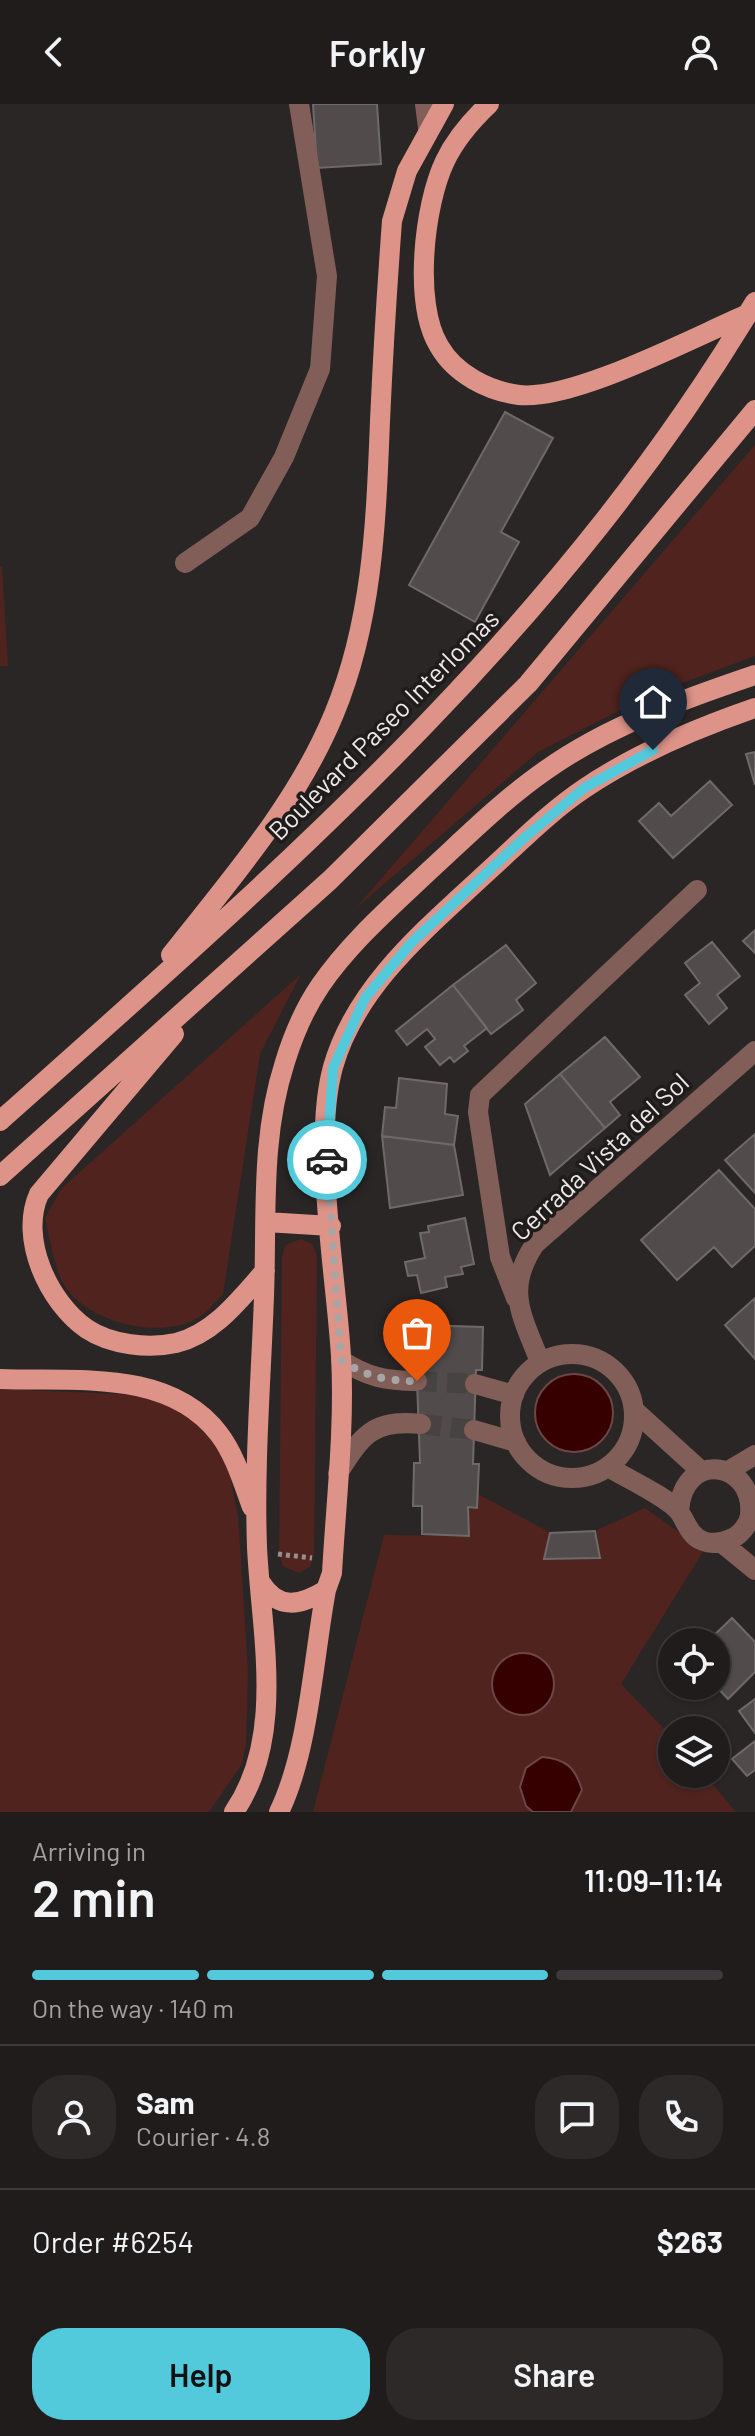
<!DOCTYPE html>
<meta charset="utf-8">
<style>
:root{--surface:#201c1c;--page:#2d2929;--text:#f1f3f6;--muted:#a2a1a3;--line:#3d3a3b;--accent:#53cadc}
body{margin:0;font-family:Barlow,sans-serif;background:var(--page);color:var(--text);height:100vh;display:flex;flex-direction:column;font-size:30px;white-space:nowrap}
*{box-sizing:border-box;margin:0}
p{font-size:26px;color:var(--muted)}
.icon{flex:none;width:44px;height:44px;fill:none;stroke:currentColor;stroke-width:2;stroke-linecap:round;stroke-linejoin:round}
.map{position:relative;height:1708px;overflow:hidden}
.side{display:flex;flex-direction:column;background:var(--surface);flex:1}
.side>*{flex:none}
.fabs{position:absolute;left:658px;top:1524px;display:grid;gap:16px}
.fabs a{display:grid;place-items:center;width:72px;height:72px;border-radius:50%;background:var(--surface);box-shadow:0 2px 6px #0004,0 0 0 2px var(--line);font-size:40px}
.pin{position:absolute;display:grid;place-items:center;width:68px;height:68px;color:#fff;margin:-82px -34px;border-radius:50% 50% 50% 0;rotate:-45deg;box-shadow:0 0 8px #0007}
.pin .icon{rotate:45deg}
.courier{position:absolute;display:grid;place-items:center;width:80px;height:80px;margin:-40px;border:6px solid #53cadc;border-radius:50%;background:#fff;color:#222;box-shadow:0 2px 10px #0007}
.headline em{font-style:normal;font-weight:600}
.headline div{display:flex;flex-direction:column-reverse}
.headline{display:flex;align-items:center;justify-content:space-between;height:136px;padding:0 32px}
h1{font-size:52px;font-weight:600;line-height:60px}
.bar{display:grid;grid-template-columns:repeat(4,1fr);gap:12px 8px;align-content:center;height:96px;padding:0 32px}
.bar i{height:10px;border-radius:6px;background:var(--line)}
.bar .active{background:var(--accent)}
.bar p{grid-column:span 4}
.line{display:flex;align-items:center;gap:20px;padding:0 32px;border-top:2px solid var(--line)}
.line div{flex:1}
.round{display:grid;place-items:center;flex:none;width:84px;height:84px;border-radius:32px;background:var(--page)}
.button{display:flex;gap:16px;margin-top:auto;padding:16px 32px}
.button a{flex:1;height:92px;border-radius:32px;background:var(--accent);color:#111;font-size:32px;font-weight:600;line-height:92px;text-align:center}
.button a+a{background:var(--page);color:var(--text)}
header{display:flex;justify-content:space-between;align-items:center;height:104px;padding:0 32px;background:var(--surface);font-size:36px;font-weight:600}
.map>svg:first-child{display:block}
.green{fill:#50231e}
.water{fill:#360000;stroke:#6d4646;stroke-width:2}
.building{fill:#514c4b;stroke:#6f6a69;stroke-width:2}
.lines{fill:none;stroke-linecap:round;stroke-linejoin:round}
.minor-tunnel{stroke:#474342;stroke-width:20;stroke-dasharray:20 10;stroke-linecap:butt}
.path{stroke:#93908f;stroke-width:5;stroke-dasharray:4 4;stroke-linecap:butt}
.minor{stroke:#825e58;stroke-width:20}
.major{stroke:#dd9388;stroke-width:20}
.done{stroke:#a9a5a4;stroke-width:8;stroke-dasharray:0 14.4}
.route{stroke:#53cadc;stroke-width:10}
.labels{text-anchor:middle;stroke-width:7;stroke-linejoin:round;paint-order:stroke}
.street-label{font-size:26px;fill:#edeae9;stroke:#201c1b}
</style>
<header><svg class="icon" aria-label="back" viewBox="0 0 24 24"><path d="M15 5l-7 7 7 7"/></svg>Forkly<svg class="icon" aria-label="person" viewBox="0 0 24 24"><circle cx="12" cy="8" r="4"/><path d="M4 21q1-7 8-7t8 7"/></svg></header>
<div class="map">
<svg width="755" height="1708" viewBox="0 0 755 1708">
<rect width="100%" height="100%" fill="#2a2625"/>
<path class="green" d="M755,341V552L650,591L538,648L356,804Z
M0,463H2L8,562H0Z
M301,870L260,950L223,1190C215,1198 206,1210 196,1215C157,1236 85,1218 63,1179C53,1160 50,1134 45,1114L62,1084Z
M301,1135L312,1140L317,1152L314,1452L310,1463L299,1469L283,1462L279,1450L282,1153L285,1141Z
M0,1285L142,1291L183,1307L211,1336L228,1362L238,1412L248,1567L246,1640L242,1660L209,1708H0Z
M478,1390L549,1428L543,1456L600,1455L597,1426L645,1404L704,1446L621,1580L672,1633V1670H704L736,1708H313L384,1431L468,1432V1403L477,1404Z"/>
<path class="water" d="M535 1309a39 39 0 1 1 78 0a39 39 0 1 1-78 0Z
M492 1580a31 31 0 1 1 62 0a31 31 0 1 1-62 0Z
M542,1653C566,1655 575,1663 582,1686L571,1708H533L526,1702L520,1683L526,1664Z"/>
<path class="building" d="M313,0H377L381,60L317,64Z
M505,308L553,334L501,428L519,438L475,518L409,481Z
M755,648V681L746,650Z
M710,677L732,701L673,754L639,717L659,699L671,712Z
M755,826V849L743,837Z
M712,838L740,872L717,891L727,904L709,920L685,891L700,879L685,859Z
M506,841L536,879L516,896L523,906L491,930L453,881Z
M453,881L487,924L464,942L468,947L454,958L450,953L440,961L425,943L435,935L427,925L407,941L396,927Z
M605,933L640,973L610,998L620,1011L605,1024L560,970Z
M560,970L605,1024L550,1071L525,1000Z
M399,974L447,980L445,1010L458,1012L454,1041L382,1032L385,1003L396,1004Z
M755,1030V1089L725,1056Z
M382,1032L454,1041L463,1091L390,1104Z
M719,1066L755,1105V1142L732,1163L714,1143L677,1176L641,1136Z
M465,1114L474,1160L461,1163L463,1170L445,1173L447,1183L421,1189L417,1171L408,1172L405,1158L425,1154L420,1129L429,1128L428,1122Z
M755,1194V1255L725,1221Z
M419,1221L483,1223L482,1266H476L473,1360H479L477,1404L468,1403L469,1432L422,1430V1402H413L414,1359H420L417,1277L423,1264H417Z
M595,1427L600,1454L544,1455L550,1429Z
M732,1514L755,1538V1568L728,1595L716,1582V1538H707Z
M675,1582H700L688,1594Z
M755,1595V1629L739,1607Z
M755,1637V1666L747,1672L732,1655Z"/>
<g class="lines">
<path class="minor-tunnel" d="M417,1277L475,1280
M421,1320L474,1326"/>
<path class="path" d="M278,1450L312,1454"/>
<path class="minor" d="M425,0L428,24
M185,459L250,414L284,353L320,265L327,172L299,0
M516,1194L500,1153L478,1008L480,991L697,786
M510 1312a62 62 0 1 1 124 0a62 62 0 1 1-124 0Z
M341,1256C367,1273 386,1277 417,1277
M540,1258C522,1211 504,1186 535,1140L755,947
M475,1280L514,1291
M635,1307L701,1367
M474,1326L516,1338
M608,1363C626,1374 670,1394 680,1409C687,1420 690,1432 703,1437C713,1441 724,1438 733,1434C741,1430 749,1420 750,1411C755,1357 683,1345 679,1407
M728,1367L755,1351
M338,1369C362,1331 373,1315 421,1320
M722,1439L755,1466"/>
<path class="major" d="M489,0C471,17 456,34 445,57C424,101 413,199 439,242C455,270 488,287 519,291C573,297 694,233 748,210
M171,851C230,776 297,700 334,610C373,516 376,417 380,317C383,250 387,184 392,117L407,67L444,0
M174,930L39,1090C19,1134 48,1198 87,1225C111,1241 149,1245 176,1239C214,1230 240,1195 265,1167
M0,1017C284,764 557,529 755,198
M0,1072L330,776L528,580L755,306
M266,1118L331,1122
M0,1275C74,1278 169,1264 219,1330C235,1351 243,1379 252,1403
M261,1479C278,1506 300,1502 326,1486
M234,1708C286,1632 261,1529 257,1443C254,1360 261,1276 264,1192C267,1113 260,1035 285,958C293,932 305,904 320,882C350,838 392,802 430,766C467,732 504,695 546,666C608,622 684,595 755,571
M279,1708C309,1646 313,1556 326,1486L332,1469C336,1398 345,1323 341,1252C336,1170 312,1039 333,963C356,882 426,825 485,770C517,741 549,708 585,684C637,649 697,624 755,604"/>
</g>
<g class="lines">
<path class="done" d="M327,1056L341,1256C367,1273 386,1277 417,1277"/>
<path class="route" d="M327,1056L333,964L365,894L412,838L524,734L584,684L653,646"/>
</g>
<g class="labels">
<g class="street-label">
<text transform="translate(384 621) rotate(-45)" y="9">Boulevard Paseo Interlomas</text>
<text transform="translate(600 1053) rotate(-43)" y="9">Cerrada Vista del Sol</text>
</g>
</g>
</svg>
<div class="fabs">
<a><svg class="icon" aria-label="locate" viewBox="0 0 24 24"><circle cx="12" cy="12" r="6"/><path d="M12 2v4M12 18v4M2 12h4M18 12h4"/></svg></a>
<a><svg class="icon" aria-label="layers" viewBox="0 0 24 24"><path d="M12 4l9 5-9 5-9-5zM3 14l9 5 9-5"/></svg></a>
</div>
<div class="pin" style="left:417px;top:1277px;background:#ea580c"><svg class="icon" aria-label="bag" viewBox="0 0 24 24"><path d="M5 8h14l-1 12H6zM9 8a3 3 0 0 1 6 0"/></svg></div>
<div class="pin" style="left:653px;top:646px;background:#1f2937"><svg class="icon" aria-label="home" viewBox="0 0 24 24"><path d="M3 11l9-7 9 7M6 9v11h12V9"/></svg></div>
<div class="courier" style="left:327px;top:1056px"><svg class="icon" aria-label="car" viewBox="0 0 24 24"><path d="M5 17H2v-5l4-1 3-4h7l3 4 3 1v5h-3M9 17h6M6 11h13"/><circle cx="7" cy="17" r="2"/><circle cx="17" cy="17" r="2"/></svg></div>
</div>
<section class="side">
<div class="headline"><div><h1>2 min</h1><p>Arriving in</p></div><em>11:09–11:14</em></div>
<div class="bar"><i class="active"></i><i class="active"></i><i class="active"></i><i></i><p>On the way · 140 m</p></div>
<div class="line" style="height:144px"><a class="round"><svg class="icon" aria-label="person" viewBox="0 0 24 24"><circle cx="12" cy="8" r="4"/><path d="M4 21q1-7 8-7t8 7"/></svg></a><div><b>Sam</b><p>Courier · 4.8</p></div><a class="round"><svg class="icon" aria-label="chat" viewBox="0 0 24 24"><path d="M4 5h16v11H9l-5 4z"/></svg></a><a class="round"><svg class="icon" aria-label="phone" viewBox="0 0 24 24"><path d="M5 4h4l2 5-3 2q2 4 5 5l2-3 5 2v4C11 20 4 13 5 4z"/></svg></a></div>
<div class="line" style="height:104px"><div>Order #6254</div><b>$263</b></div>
<div class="button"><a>Help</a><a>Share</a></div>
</section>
